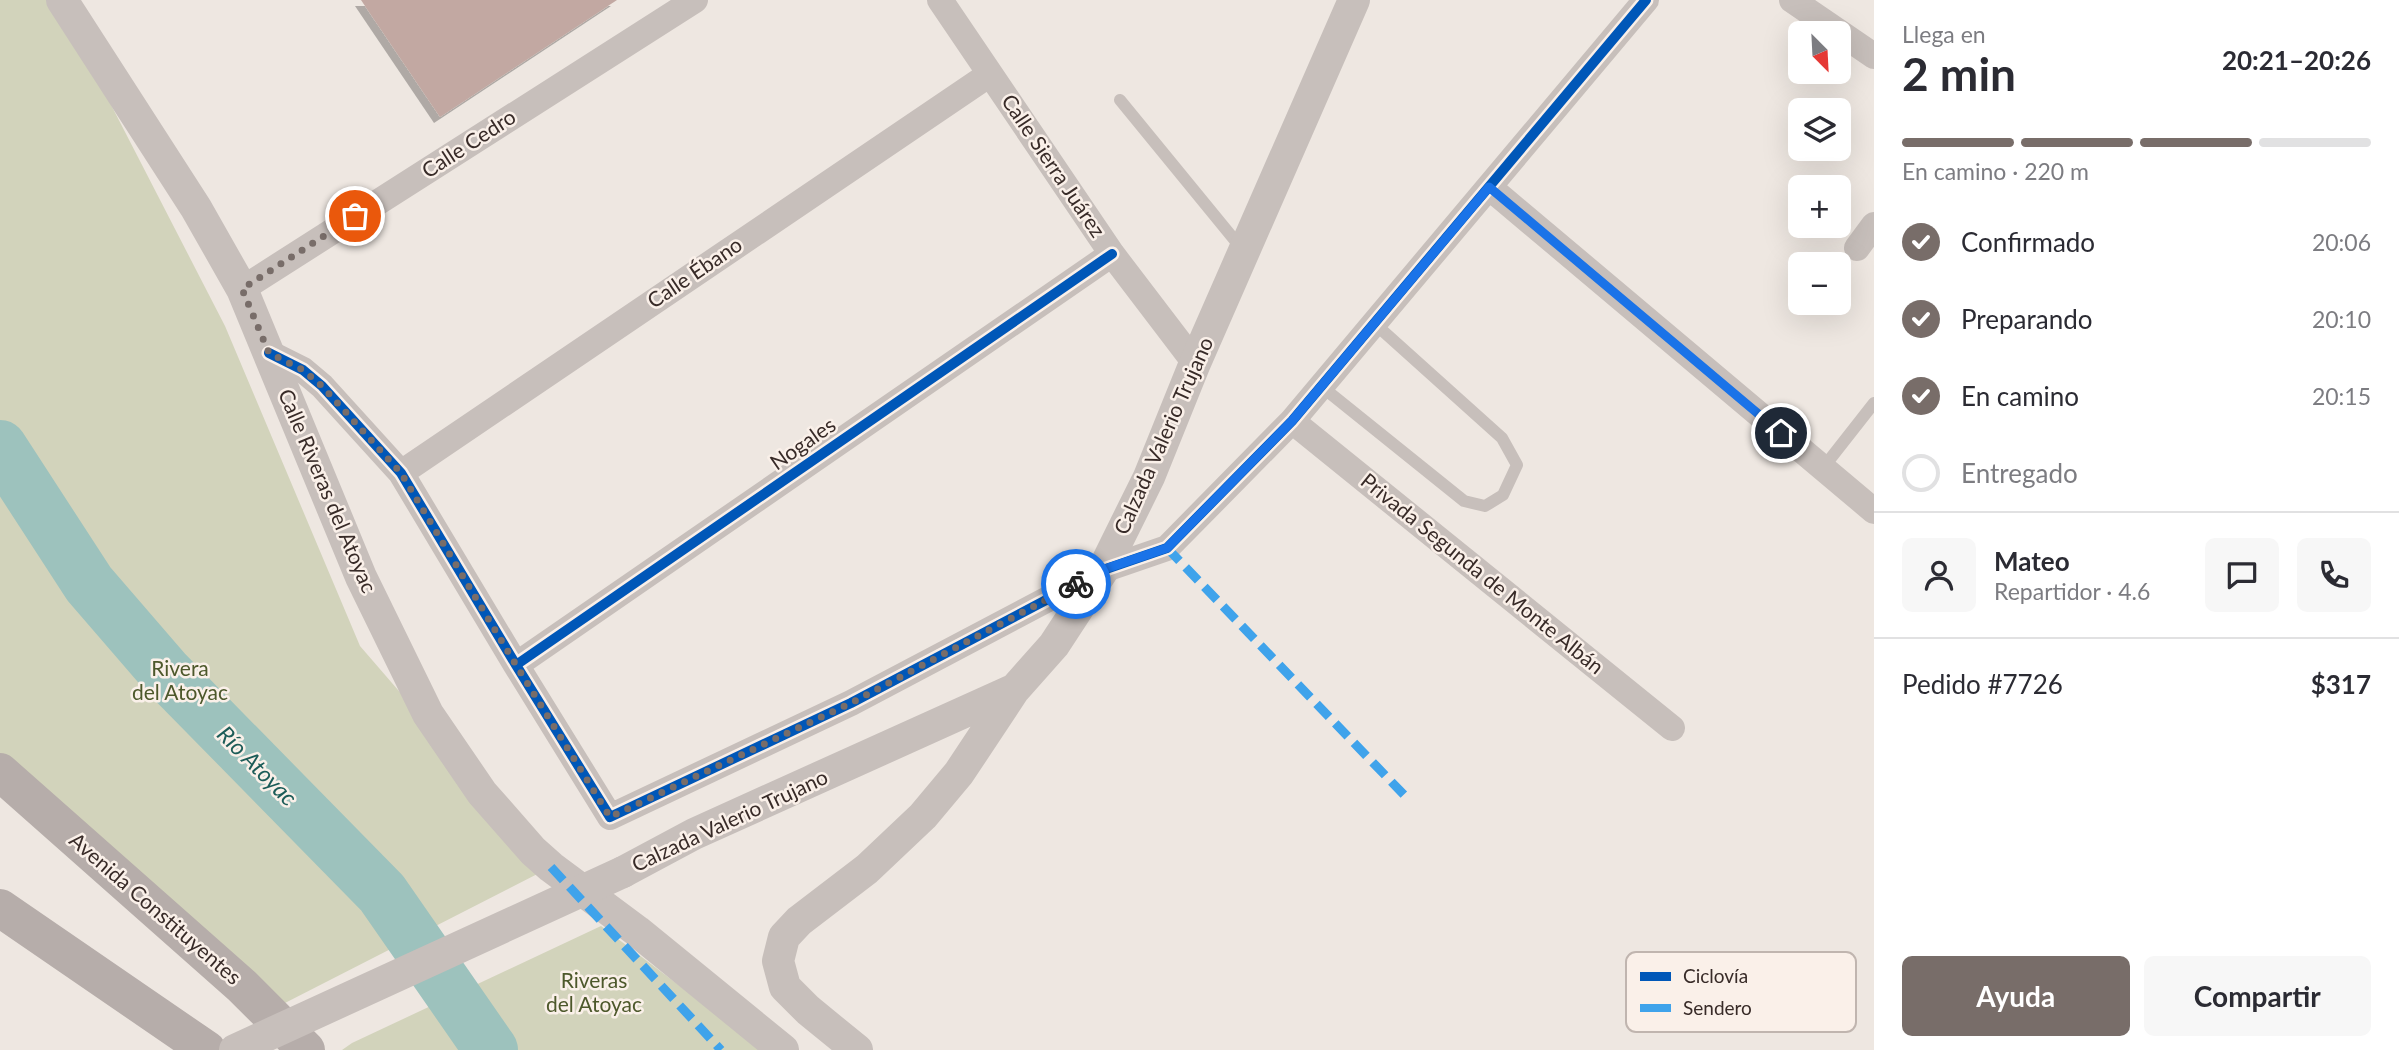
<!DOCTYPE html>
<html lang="es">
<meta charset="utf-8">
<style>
:root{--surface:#fff;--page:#f7f7f7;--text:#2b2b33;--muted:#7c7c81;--line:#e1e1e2;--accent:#786d69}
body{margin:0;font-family:Lato,sans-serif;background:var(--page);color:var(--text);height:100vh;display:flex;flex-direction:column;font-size:26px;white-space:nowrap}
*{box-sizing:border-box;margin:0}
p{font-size:23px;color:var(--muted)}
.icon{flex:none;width:38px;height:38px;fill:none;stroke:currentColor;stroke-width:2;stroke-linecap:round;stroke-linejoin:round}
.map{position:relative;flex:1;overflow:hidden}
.details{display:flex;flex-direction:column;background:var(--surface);width:525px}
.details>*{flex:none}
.needle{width:46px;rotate:156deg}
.controls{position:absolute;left:1788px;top:21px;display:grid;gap:14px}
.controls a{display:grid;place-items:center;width:63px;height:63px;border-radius:10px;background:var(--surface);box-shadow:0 7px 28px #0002;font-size:35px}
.pin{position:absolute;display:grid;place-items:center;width:60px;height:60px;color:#fff;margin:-30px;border:4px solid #fff;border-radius:50%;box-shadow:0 2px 7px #0007}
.courier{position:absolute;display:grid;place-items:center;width:70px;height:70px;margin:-35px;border:5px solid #1a73e8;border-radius:50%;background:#fff;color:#222;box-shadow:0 2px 9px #0007}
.summary em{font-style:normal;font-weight:700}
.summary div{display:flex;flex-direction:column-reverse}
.summary{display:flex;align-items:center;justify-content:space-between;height:119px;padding:0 28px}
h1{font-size:46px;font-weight:700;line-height:52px}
.bar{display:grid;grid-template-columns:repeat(4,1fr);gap:10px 7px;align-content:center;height:84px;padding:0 28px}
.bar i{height:9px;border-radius:5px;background:var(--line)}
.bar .active{background:var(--accent)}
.bar p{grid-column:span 4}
.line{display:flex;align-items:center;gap:18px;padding:0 28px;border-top:2px solid var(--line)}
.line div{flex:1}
.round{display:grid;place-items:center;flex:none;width:74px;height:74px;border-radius:10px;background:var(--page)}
ol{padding:0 28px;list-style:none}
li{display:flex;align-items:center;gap:21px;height:77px}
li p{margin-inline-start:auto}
li .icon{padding:7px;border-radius:50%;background:var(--accent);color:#fff;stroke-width:4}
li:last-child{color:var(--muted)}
li i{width:38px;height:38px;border:4px solid var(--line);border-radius:50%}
.button{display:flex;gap:14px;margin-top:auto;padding:14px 28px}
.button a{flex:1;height:80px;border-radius:10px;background:var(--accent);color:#fff;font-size:28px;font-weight:700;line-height:80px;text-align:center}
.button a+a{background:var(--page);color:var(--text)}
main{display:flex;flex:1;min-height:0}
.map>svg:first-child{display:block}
.green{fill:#d2d3bb}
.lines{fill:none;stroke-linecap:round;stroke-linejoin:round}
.river{stroke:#9dc2bd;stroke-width:54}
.building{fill:#c2a8a2;filter:url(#shadow)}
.service{stroke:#c7bfbb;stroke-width:12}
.minor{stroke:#c7bfbb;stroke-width:26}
.tertiary{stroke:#c7bfbb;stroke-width:32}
.primary{stroke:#b6adaa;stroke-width:38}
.tertiary-bridge{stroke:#c7bfbb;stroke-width:32}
.quiet{stroke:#3fa3eb;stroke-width:9;stroke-dasharray:18 9;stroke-linecap:butt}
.cycleway-casing{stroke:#faf0e9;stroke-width:15}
.cycleway{stroke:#0057b8;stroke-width:10}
.done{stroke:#786d69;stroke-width:7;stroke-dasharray:0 12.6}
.route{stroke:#1a73e8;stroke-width:9}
.labels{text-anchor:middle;stroke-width:5;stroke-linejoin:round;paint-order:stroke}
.street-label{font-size:21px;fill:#382b28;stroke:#faf0e9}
.park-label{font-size:21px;fill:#4d582b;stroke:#faf0e9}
.water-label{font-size:23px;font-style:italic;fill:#1c5c58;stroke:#faf0e9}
.key{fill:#faf0e9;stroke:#c0b5af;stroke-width:2}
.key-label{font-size:19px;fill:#382b28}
</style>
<main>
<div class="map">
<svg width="1874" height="1050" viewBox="0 0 1874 1050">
<defs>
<filter id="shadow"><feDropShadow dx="-6" dy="6" stdDeviation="0" flood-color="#0004"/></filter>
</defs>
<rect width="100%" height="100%" fill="#eee7e1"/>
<path class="green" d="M0,0H57L225,326L360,646L551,867L283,1004L0,764Z
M601,926L764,1050H342L352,1043Z"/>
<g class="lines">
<path class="river" d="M0,447L89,584L165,672L382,893L491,1050"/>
</g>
<path class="building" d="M361,0H617L440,117Z"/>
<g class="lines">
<path class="service" d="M1120,100L1242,249
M1321,386L1464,501L1485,506L1503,495L1517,465L1502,438L1374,323
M1823,468L1874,403"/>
<path class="minor" d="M940,0L1112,254L1195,363
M1792,0L1874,56
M1489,187L1874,511
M1857,248L1874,225
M242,289L695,0
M269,353L303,370L322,386L401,473L516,665L610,817L851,703L1103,570L1167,548L1292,421L1646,0
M1292,421L1672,728
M401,473L990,74
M516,665L1112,254"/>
<path class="tertiary" d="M62,0L196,208L242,289L361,577L428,714L482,793L533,851L551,867L637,931L783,1050
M623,872L694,834L1015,689L1054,645L1103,570L1149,477L1195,363L1354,0
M857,1050L808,1010L785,987L778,961L784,937L799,921L867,869L923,816L959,773L1014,690"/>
<path class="primary" d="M0,772L242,986L306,1050
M0,908L207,1050"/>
<path class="tertiary-bridge" d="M235,1050L623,872"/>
<path class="quiet" d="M1167,548L1406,797
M551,867L721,1050"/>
<g class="cycleway-casing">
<path id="cycleway" d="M269,353L303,370L322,386L401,473L516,665L610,817L851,703L1103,570L1167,548L1292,421L1646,0
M516,665L1112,254"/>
</g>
<use href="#cycleway" class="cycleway"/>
</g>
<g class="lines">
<path class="done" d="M355,216L242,289L269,353L303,370L322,386L401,473L516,665L610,817L851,703L1076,584"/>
<path class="route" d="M1076,584L1102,570L1167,548L1292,421L1489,187L1781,433"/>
</g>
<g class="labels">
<g class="street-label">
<text transform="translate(469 144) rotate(-33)" y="7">Calle Cedro</text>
<text transform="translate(1053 166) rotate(56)" y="7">Calle Sierra Juárez</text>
<text transform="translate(695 273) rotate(-34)" y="7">Calle Ébano</text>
<text transform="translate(1164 436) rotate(-66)" y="7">Calzada Valerio Trujano</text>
<text transform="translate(803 444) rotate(-35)" y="7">Nogales</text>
<text transform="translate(327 491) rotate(67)" y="7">Calle Riveras del Atoyac</text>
<text transform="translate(1482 574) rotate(39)" y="7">Privada Segunda de Monte Albán</text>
<text transform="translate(730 821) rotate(-25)" y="7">Calzada Valerio Trujano</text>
<text transform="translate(155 909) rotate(41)" y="7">Avenida Constituyentes</text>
</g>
<g class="park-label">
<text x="180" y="676">Rivera<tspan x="180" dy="24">del Atoyac</tspan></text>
<text x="594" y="988">Riveras<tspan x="594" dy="24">del Atoyac</tspan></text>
</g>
<g class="water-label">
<text transform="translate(257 766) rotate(45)" y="8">Río Atoyac</text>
</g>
</g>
<rect x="1626" y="952" width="230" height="80" rx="10" class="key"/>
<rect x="1640" y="972" width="31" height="9" fill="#0057b8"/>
<rect x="1640" y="1004" width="31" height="8" fill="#3fa3eb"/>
<g class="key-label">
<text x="1683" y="983">Ciclovía</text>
<text x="1683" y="1015">Sendero</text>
</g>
</svg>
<div class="controls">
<a><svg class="needle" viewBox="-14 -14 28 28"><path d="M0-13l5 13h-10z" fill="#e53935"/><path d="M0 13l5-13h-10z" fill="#7c7c81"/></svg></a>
<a><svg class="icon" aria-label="layers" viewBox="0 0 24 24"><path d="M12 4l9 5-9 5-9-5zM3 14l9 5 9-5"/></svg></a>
<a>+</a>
<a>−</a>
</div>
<div class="pin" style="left:355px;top:216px;background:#ea580c"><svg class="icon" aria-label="bag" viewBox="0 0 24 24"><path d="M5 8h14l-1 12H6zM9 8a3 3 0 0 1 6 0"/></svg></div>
<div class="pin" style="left:1781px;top:433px;background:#1f2937"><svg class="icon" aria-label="home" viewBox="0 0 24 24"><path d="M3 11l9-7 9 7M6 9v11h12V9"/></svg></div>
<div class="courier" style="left:1076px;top:584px"><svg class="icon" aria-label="bike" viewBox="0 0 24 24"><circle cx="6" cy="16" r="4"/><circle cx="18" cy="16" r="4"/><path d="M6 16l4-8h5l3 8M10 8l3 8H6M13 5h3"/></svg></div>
</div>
<section class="details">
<div class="summary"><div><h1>2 min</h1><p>Llega en</p></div><em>20:21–20:26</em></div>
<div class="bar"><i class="active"></i><i class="active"></i><i class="active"></i><i></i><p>En camino · 220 m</p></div>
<ol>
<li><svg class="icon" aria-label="check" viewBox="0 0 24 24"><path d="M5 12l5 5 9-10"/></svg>Confirmado<p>20:06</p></li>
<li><svg class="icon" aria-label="check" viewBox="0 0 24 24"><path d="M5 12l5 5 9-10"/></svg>Preparando<p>20:10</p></li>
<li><svg class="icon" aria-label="check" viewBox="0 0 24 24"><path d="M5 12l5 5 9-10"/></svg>En camino<p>20:15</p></li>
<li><i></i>Entregado</li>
</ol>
<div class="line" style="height:126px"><a class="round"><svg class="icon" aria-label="person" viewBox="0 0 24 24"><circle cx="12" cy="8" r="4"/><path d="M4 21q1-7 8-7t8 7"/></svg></a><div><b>Mateo</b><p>Repartidor · 4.6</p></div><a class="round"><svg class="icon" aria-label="chat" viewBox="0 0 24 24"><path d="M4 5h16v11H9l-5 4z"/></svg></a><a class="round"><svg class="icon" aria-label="phone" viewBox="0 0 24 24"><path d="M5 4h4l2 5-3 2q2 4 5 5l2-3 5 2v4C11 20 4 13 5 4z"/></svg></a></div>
<div class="line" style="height:91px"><div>Pedido #7726</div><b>$317</b></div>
<div class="button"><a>Ayuda</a><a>Compartir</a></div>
</section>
</main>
